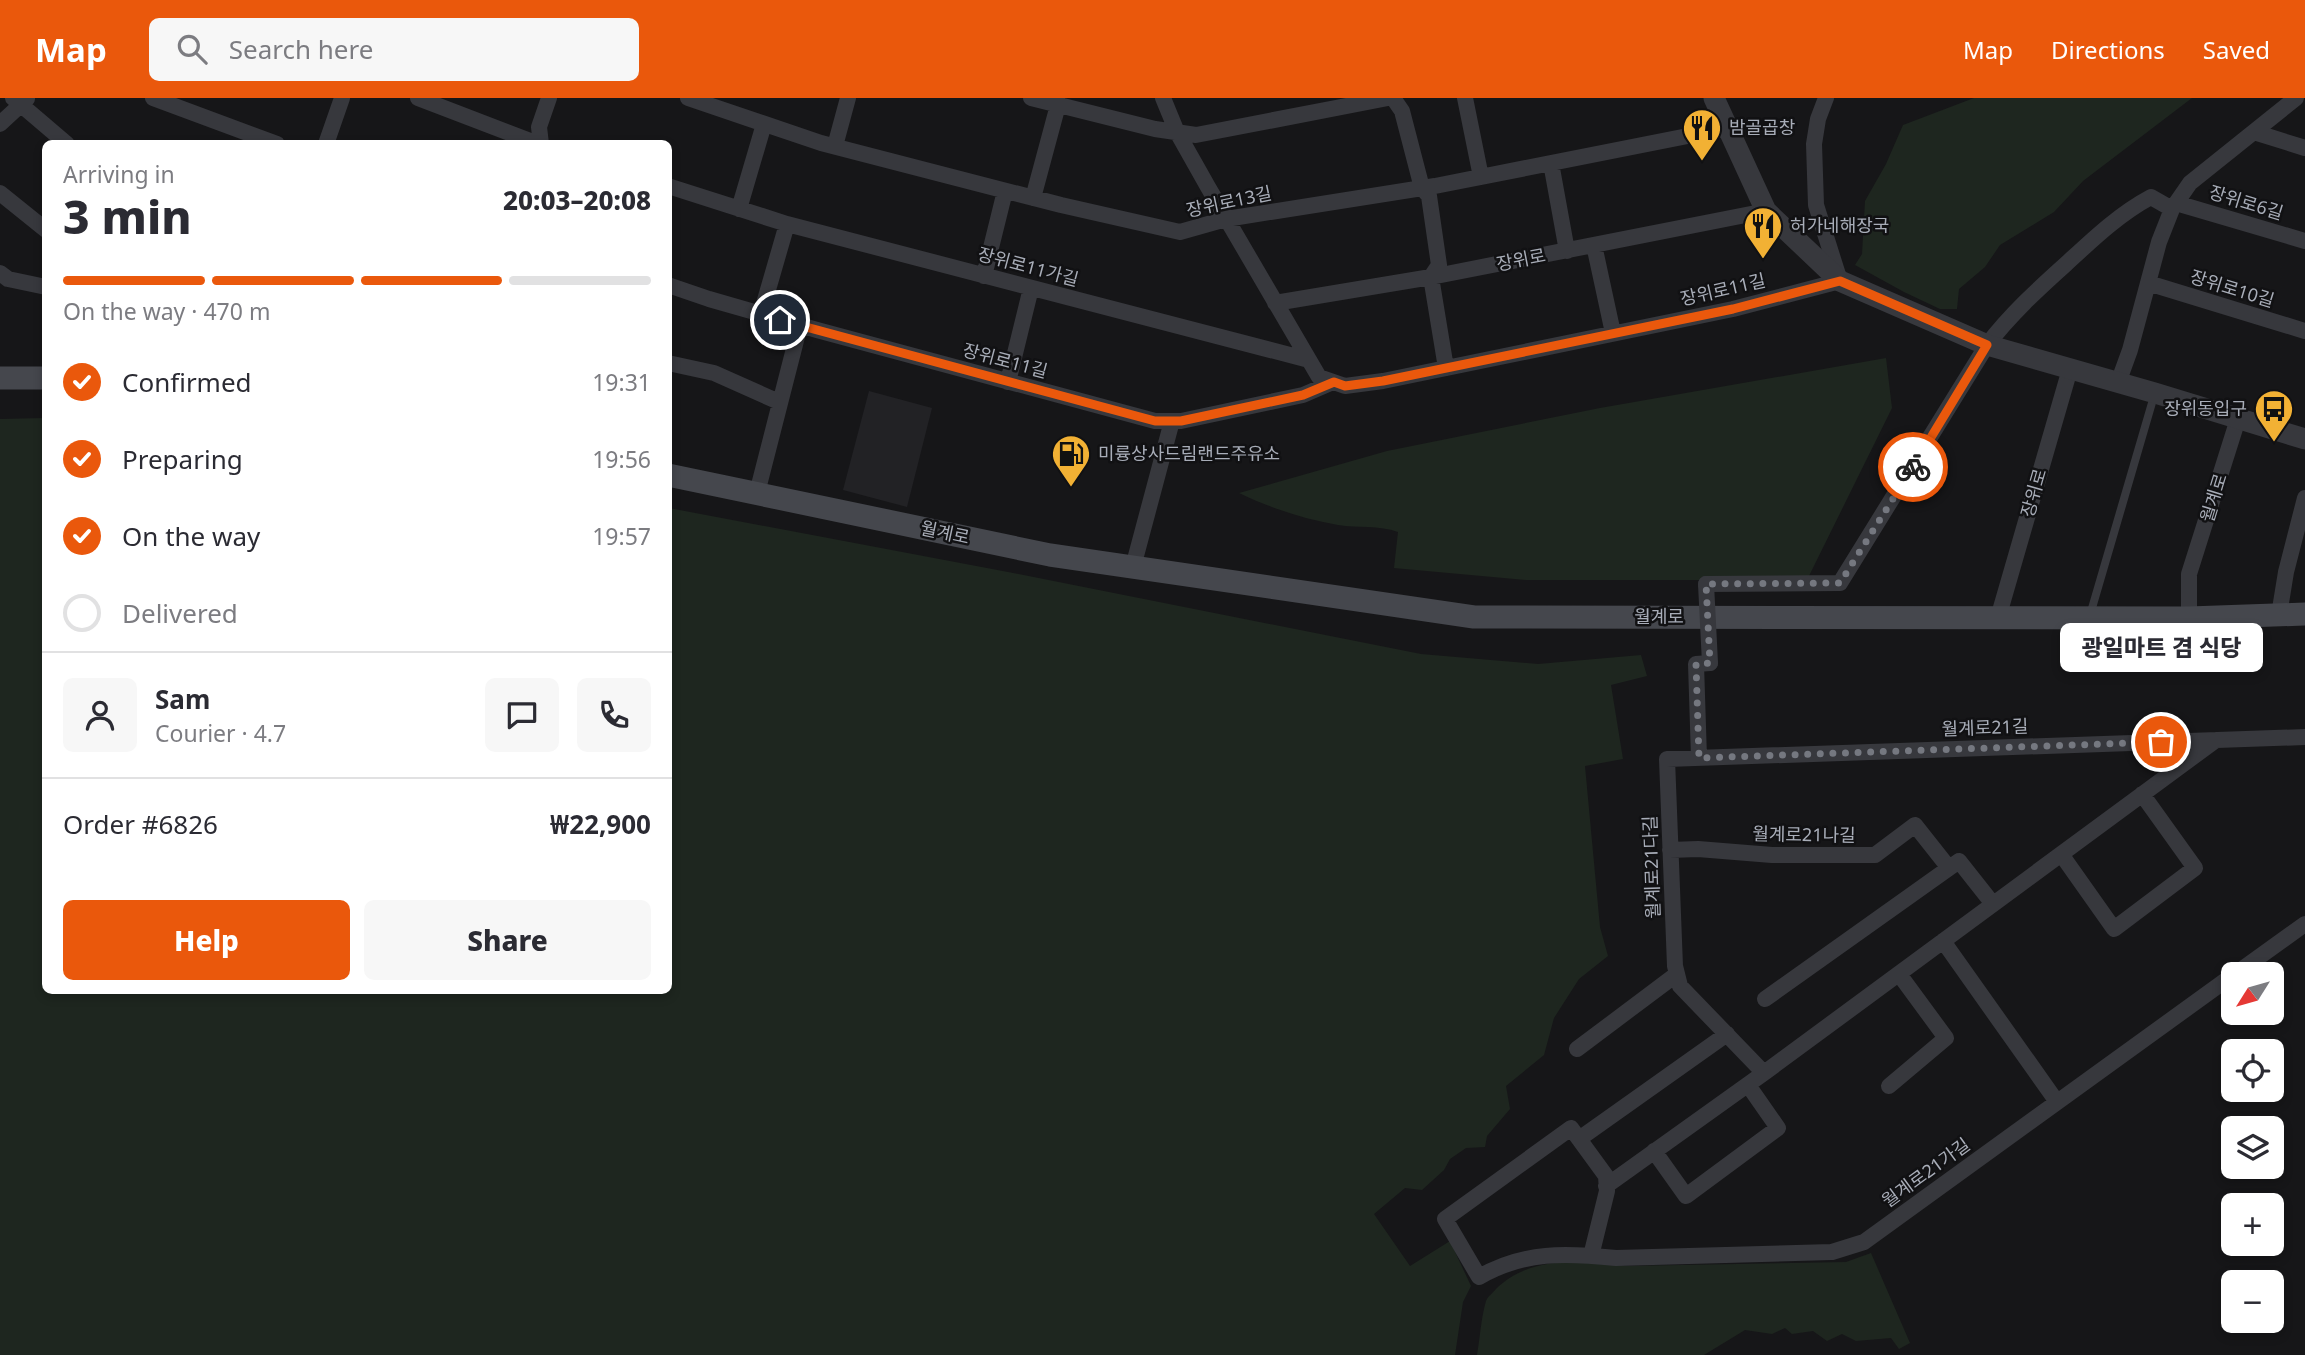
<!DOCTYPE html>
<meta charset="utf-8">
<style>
:root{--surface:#fff;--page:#f7f7f7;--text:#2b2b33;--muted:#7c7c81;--line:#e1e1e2;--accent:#ea580c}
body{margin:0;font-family:"Noto Sans","Noto Sans KR",sans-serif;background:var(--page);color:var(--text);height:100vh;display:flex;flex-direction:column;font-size:26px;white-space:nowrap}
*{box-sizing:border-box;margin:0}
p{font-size:23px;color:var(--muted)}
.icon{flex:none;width:38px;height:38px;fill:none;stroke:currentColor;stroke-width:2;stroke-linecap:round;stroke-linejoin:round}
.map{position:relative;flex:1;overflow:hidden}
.sheet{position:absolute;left:42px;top:42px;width:630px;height:854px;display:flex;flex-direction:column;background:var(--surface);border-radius:10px;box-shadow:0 4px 10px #0003}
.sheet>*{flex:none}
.needle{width:46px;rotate:233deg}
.buttons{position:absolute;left:2221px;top:864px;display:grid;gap:14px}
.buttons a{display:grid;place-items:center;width:63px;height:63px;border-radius:10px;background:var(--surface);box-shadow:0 4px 10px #0003;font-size:35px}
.pin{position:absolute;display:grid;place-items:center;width:60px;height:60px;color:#fff;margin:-30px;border:4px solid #fff;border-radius:50%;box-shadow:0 2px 7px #0007}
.courier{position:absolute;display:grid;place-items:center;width:70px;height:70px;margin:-35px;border:5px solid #ea580c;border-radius:50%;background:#fff;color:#222;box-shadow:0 2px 9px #0007}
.bubble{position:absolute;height:49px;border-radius:10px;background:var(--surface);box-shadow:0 4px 10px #0003;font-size:23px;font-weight:800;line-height:49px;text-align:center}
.summary em{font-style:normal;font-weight:800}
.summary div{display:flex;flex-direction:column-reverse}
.summary{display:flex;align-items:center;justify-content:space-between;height:119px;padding:0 21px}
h1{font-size:46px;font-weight:800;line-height:52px}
.bar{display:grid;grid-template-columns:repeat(4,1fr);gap:10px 7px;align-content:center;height:84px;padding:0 21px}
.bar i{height:9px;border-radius:5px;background:var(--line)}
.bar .current{background:var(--accent)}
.bar p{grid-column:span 4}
.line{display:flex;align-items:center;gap:18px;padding:0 21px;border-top:2px solid var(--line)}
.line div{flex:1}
.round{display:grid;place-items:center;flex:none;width:74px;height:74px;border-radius:10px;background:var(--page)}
ol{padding:0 21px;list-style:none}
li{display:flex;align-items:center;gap:21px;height:77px}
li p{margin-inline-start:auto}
li .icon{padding:7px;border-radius:50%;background:var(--accent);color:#fff;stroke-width:4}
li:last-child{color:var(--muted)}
li i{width:38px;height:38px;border:4px solid var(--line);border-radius:50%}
.primary-button{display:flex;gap:14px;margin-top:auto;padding:14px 21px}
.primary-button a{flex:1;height:80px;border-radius:10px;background:var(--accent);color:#fff;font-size:28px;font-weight:800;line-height:80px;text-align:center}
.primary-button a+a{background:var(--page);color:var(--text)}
header{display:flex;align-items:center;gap:42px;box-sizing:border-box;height:98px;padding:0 35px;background:var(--accent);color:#fff}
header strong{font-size:33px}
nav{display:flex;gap:38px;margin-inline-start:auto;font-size:24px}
.search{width:490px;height:63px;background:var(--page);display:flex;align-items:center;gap:18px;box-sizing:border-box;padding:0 24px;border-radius:10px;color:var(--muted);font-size:26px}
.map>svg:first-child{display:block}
.built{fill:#222225}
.green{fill:#1e261f}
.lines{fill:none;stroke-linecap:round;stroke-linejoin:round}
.service{stroke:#37383d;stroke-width:8}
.minor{stroke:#37383d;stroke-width:16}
.tertiary{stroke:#37383d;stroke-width:21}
.secondary{stroke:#45474d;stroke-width:23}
.minor-bridge{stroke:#37383d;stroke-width:16}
.done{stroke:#757880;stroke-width:7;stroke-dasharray:0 12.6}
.route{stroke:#ea580c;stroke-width:9}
.labels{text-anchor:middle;stroke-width:5;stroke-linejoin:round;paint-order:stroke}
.poi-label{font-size:18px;fill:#a8adb8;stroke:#111113;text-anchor:start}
.street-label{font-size:18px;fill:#a8adb8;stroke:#111113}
</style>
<header>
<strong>Map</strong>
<div class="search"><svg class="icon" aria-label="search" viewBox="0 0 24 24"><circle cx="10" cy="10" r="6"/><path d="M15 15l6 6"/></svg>Search here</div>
<nav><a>Map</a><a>Directions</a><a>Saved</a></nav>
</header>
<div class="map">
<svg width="2305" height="1257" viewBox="0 0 2305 1257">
<rect width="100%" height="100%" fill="#161618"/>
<path class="built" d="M869,293L932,310L907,409L843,392Z"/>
<path class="green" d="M1974,0H2192L2083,83L2054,114L2000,147L1985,169L1959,191L1957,211H1940L1904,194L1855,167L1862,156L1865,103L1886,66L1903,27Z
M1886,260L1892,310L1807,482H1526L1394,470L1398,434C1379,427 1358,430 1338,427C1304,421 1270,410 1239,395L1387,353L1600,310Z
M45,320L46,892H668L669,410L1008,474L1421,556L1538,566L1641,557L1647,578L1611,587L1623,661L1585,668L1600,829L1608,858L1579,881L1554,920L1544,957L1506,988L1510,1011L1487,1038L1485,1049L1466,1050L1450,1061L1444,1072L1422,1092L1405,1090L1374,1116L1410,1168L1450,1143L1471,1188L1463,1204L1455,1257H0V321Z
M1871,1155L1910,1245L1899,1251L1891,1240L1856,1243L1842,1236L1827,1243L1813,1233L1792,1236L1785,1230L1772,1236L1745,1232L1704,1257H1477C1480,1240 1481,1220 1486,1203C1488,1198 1493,1195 1496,1191C1530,1157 1582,1163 1625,1168L1846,1164Z"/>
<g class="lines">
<path class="service" d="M2090,517L2154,298"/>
<path class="minor" d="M13,0L67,46
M153,0L277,46
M418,0L538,46
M688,0L821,45L1061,107L1180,134L1226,121L1435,88L1728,30
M1031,0L1155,31L1196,37L1388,0
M1163,0L1177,34L1208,89L1319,279L1345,288L1383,283L1733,211L1840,183L1816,107L1814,46L1818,21L1826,0
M1393,0L1402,13L1422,90L1429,98L1439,167L1431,179L1446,270
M1465,0L1481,79
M0,26L27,1
M2254,34L2305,50
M326,46L342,0
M541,46L539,29L549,0
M835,48L848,0
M1551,65L1567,153
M668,88L787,126L1309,262
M0,95L46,132
M1033,100L1058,7L1057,0
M2176,105L2305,143
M739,111L764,26
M1594,147L1613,235
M0,175L8,181L46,189
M984,178L1005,93
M2148,185L2305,233
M668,187L709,201L817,232L1155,323H1181L1303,297L1333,284
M1275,205L1431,179L1766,113
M761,216L787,126
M668,265L714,275L779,304
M1008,284L1031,190
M2118,285L2130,252L2159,144L2172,111L2190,85L2296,0
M757,395L800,227
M1133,469L1172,323
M1706,486L1840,485L1987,247C2010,217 2037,192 2066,166C2092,142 2119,116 2151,99L2172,111
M2279,517L2286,474L2305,400
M1998,520L2070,271
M2189,520V476L2238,321
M1699,660L1696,566L1710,565
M1670,752L1698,751L1772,757H1875L1915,727L1949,770
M2061,756L2114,831L2195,770L2142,696
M1943,843L2057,1004
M2234,877L2305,826
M1765,901L1959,763L1993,806
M1577,951L1677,876
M1764,975L1680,888L1675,868L1667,661L2305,639
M1889,988L1946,940L1899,876
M1579,1041L1727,936
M1654,1053L1686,1098L1778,1030L1748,987
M1606,1088L1764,975L2216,642
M1591,1158L1607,1093L1606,1078L1571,1030L1445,1121L1479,1179C1524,1153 1566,1155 1616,1160L1832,1154L1864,1144L2233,877"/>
<path class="tertiary" d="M1714,0L1766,113L1840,183L1987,247L2155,295L2305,341"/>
<path class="secondary" d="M0,280H46
M668,377L1050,457L1474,519L2189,520L2305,516"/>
<path class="minor-bridge" d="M1706,486L1710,565"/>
</g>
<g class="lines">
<path class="done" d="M1913,369L1840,485L1706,486L1710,565L1696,566L1699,660L2161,644"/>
<path class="route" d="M780,222L1155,323H1181L1303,297L1334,284L1345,288L1383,283L1733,211L1840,183L1987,247L1913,369"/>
</g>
<defs>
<g id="restaurant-pin" transform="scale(2.0125)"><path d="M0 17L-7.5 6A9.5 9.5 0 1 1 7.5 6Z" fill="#f2b134" stroke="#111113"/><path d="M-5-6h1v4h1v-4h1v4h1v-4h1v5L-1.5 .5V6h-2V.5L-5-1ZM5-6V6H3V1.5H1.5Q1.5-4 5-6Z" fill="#111"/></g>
<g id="bus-pin" transform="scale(2.0125)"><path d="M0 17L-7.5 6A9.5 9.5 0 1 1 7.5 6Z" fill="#f2b134" stroke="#111113"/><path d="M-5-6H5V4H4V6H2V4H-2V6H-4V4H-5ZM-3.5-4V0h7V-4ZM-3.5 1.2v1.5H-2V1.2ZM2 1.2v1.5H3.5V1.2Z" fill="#111"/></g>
<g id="fuel-pin" transform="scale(2.0125)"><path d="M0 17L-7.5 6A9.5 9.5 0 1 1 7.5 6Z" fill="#f2b134" stroke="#111113"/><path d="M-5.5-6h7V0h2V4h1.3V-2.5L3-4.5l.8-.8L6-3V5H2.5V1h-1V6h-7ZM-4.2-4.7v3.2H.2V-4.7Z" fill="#111"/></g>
</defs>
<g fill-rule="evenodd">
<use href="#restaurant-pin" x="1702" y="30"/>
<use href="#restaurant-pin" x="1763" y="128"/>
<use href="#bus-pin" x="2274" y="311"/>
<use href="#fuel-pin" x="1071" y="356"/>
</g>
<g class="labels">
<g class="poi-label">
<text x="1729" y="36">밤골곱창</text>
<text x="1790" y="134">허가네해장국</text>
<text x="2247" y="317" text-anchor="end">장위동입구</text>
<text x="1098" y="362">미륭상사드림랜드주유소</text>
</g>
<g class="street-label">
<text transform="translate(1229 104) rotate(-12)" y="6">장위로13길</text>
<text transform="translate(2246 105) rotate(17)" y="6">장위로6길</text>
<text transform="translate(1521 162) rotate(-11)" y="6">장위로</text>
<text transform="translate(1028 169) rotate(15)" y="6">장위로11가길</text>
<text transform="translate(2232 191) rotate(17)" y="6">장위로10길</text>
<text transform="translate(1723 192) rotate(-13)" y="6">장위로11길</text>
<text transform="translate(1005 263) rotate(15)" y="6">장위로11길</text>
<text transform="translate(2034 395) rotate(-74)" y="6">장위로</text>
<text transform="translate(2214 400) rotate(-73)" y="6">월계로</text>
<text transform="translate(945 435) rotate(12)" y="6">월계로</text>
<text x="1659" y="525">월계로</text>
<text transform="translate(1985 630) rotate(-2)" y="6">월계로21길</text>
<text transform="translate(1804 737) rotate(1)" y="6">월계로21나길</text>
<text transform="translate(1652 769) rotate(-92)" y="6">월계로21다길</text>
<text transform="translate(1926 1075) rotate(-36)" y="6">월계로21가길</text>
</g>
</g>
</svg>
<div class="buttons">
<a><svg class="needle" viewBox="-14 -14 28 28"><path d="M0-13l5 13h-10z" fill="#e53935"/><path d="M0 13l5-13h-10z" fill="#7c7c81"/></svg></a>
<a><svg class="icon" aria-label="locate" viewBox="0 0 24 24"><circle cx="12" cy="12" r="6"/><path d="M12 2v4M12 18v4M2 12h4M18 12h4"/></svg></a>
<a><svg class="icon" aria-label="layers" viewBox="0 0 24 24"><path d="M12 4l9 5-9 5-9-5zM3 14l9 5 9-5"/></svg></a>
<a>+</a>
<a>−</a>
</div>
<div class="pin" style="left:2161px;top:644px;background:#ea580c"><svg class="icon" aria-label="bag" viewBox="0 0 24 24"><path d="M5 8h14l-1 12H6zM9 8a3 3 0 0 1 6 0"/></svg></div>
<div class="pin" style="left:780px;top:222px;background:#1f2937"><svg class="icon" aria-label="home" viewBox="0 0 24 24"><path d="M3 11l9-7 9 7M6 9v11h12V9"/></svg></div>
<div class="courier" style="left:1913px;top:369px"><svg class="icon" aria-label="bike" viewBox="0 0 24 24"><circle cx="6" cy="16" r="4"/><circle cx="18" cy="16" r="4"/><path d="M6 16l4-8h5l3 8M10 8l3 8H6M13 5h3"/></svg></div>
<div class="bubble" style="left:2060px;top:525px;width:203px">광일마트 겸 식당</div>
<section class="sheet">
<div class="summary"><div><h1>3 min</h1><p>Arriving in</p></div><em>20:03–20:08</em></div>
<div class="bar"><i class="current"></i><i class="current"></i><i class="current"></i><i></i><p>On the way · 470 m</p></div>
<ol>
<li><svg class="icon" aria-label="check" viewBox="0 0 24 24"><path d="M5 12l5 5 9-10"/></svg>Confirmed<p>19:31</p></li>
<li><svg class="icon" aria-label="check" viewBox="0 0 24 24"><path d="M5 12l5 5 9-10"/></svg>Preparing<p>19:56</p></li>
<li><svg class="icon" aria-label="check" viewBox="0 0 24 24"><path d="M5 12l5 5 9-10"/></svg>On the way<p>19:57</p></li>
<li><i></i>Delivered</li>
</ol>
<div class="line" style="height:126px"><a class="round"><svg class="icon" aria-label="person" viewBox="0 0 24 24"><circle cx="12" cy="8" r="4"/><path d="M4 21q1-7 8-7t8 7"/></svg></a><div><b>Sam</b><p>Courier · 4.7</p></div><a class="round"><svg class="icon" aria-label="chat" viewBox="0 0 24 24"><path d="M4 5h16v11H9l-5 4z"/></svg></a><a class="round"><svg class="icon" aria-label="phone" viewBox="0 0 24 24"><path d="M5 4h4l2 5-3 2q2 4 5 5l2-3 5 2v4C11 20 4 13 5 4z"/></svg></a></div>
<div class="line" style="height:91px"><div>Order #6826</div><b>₩22,900</b></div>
<div class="primary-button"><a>Help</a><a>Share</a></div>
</section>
</div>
